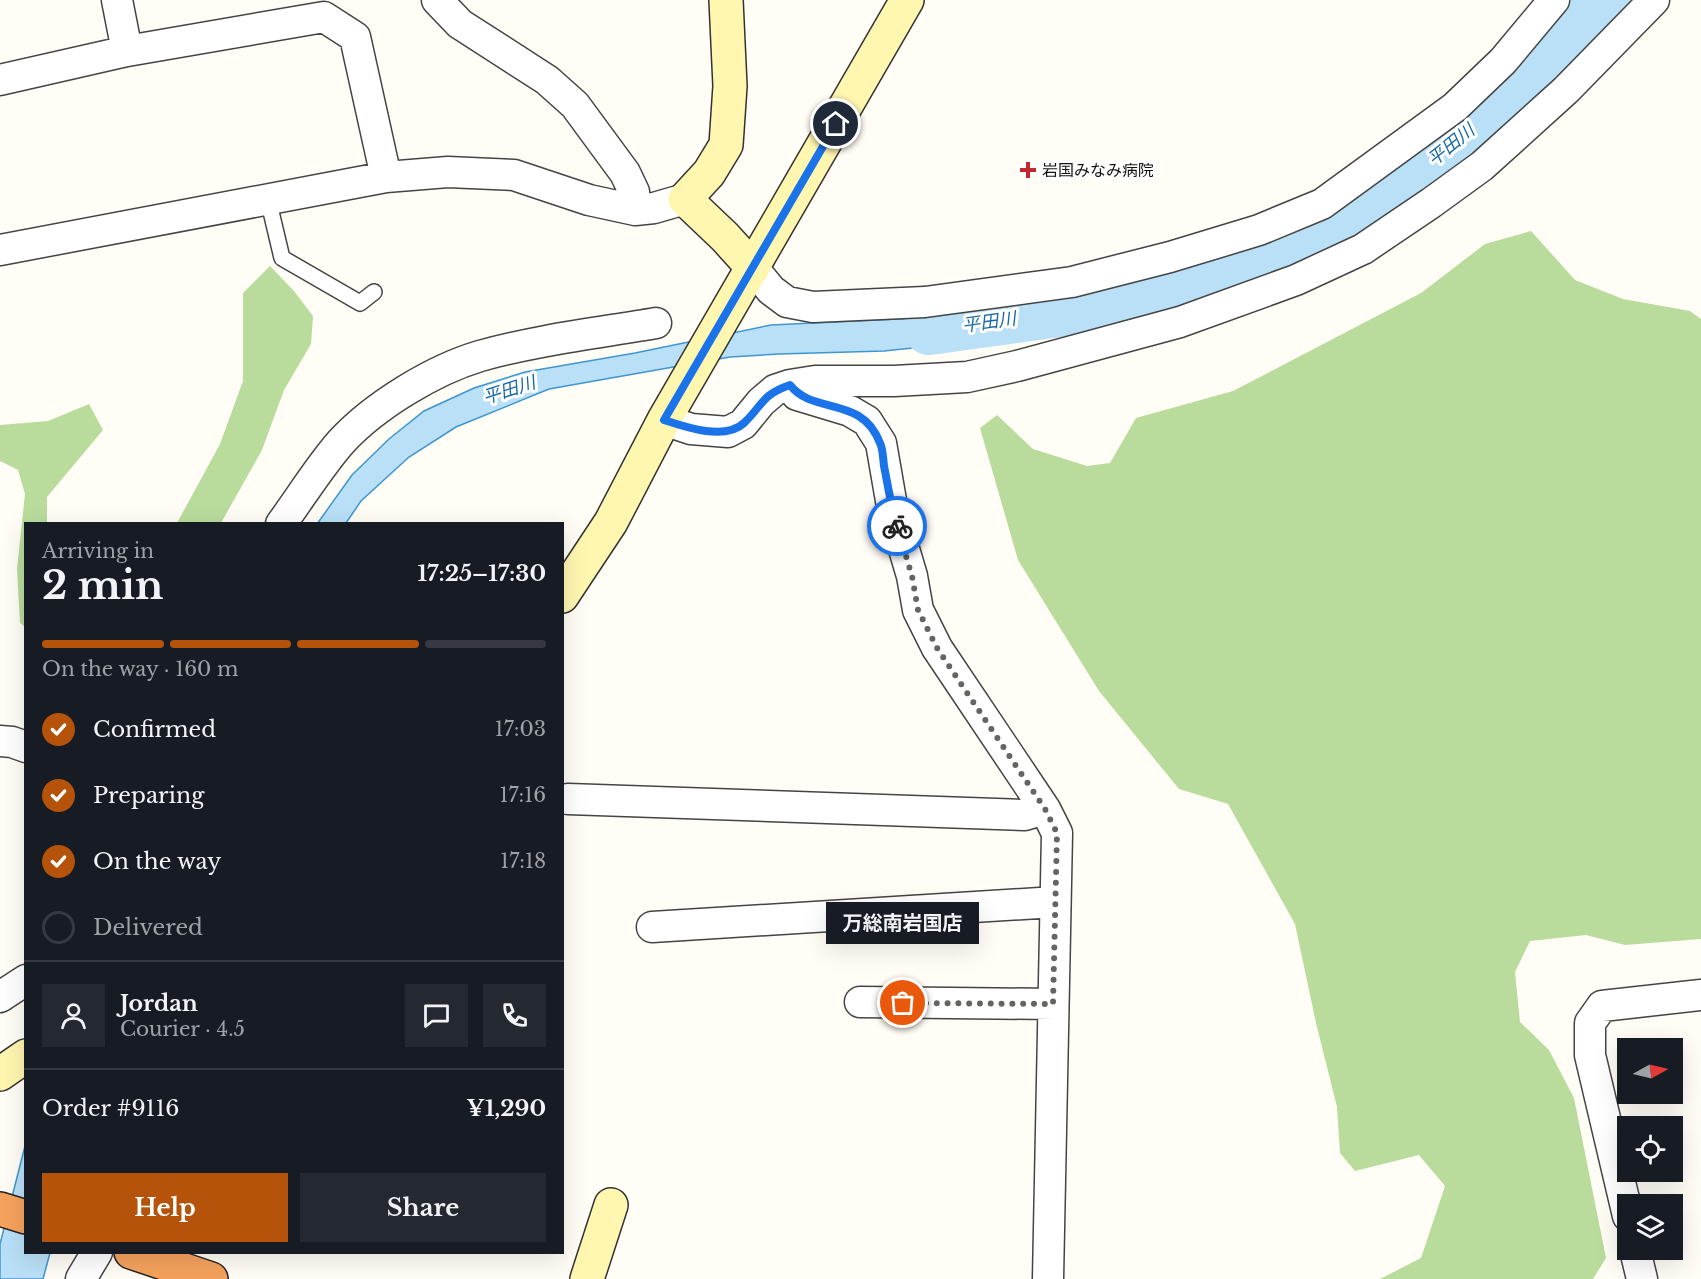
<!DOCTYPE html>
<meta charset="utf-8">
<style>
:root{--surface:#171b24;--page:#242831;--text:#f1f3f6;--muted:#9ea1a6;--line:#363941;--accent:#b45309}
body{margin:0;font-family:"Libre Baskerville","Noto Sans JP",serif;background:var(--page);color:var(--text);height:100vh;display:flex;flex-direction:column;font-size:22px;white-space:nowrap}
*{box-sizing:border-box;margin:0}
p{font-size:20px;color:var(--muted)}
.icon{flex:none;width:33px;height:33px;fill:none;stroke:currentColor;stroke-width:2;stroke-linecap:round;stroke-linejoin:round}
.map{position:relative;flex:1;overflow:hidden}
.sheet{position:absolute;left:24px;top:522px;width:540px;height:732px;display:flex;flex-direction:column;background:var(--surface);border-radius:0px;box-shadow:0 6px 24px #0002}
.sheet>*{flex:none}
.needle{width:39px;rotate:82deg}
.fabs{position:absolute;left:1617px;top:1038px;display:grid;gap:12px}
.fabs a{display:grid;place-items:center;width:66px;height:66px;border-radius:0px;background:var(--surface);box-shadow:0 6px 24px #0002;font-size:30px}
.pin{position:absolute;display:grid;place-items:center;width:51px;height:51px;color:#fff;margin:-26px;border:3px solid #fff;border-radius:50%;box-shadow:0 2px 6px #0007}
.courier{position:absolute;display:grid;place-items:center;width:60px;height:60px;margin:-30px;border:4px solid #1a73e8;border-radius:50%;background:#fff;color:#222;box-shadow:0 2px 8px #0007}
.bubble{position:absolute;height:42px;border-radius:0px;background:var(--surface);box-shadow:0 6px 24px #0002;font-size:20px;font-weight:700;line-height:42px;text-align:center}
.head em{font-style:normal;font-weight:700}
.head div{display:flex;flex-direction:column-reverse}
.head{display:flex;align-items:center;justify-content:space-between;height:102px;padding:0 18px}
h1{font-size:39px;font-weight:700;line-height:45px}
.bar{display:grid;grid-template-columns:repeat(4,1fr);gap:9px 6px;align-content:center;height:72px;padding:0 18px}
.bar i{height:8px;border-radius:4px;background:var(--line)}
.bar .active{background:var(--accent)}
.bar p{grid-column:span 4}
.line{display:flex;align-items:center;gap:15px;padding:0 18px;border-top:2px solid var(--line)}
.line div{flex:1}
.round{display:grid;place-items:center;flex:none;width:63px;height:63px;border-radius:0px;background:var(--page)}
ol{padding:0 18px;list-style:none}
li{display:flex;align-items:center;gap:18px;height:66px}
li p{margin-inline-start:auto}
li .icon{padding:6px;border-radius:50%;background:var(--accent);color:#fff;stroke-width:4}
li:last-child{color:var(--muted)}
li i{width:33px;height:33px;border:3px solid var(--line);border-radius:50%}
.cta{display:flex;gap:12px;margin-top:auto;padding:12px 18px}
.cta a{flex:1;height:69px;border-radius:0px;background:var(--accent);color:#fff;font-size:24px;font-weight:700;line-height:69px;text-align:center}
.cta a+a{background:var(--page);color:var(--text)}
.map>svg:first-child{display:block}
.forest{fill:#b9dc9c}
.water{fill:#b9e0f7;stroke:#3f96cf;stroke-width:1.5}
.lines{fill:none;stroke-linecap:round;stroke-linejoin:round}
.river{stroke:#b9e0f7;stroke-width:52}
.lane-casing{stroke:#444;stroke-width:18}
.street-casing{stroke:#444;stroke-width:33}
.secondary-casing{stroke:#333;stroke-width:36}
.highway-casing{stroke:#222;stroke-width:36}
.lane{stroke:#fff;stroke-width:15}
.street{stroke:#fff;stroke-width:30}
.secondary{stroke:#fff6b0;stroke-width:33}
.highway{stroke:#f5a25d;stroke-width:33}
.done{stroke:#646461;stroke-width:6;stroke-dasharray:0 10.8}
.route{stroke:#1a73e8;stroke-width:8}
.poi-dot{fill:#c4262e;stroke:#fff;stroke-width:2}
.labels{text-anchor:middle;stroke-width:6;stroke-linejoin:round;paint-order:stroke}
.poi-label{font-size:16px;fill:#111;stroke:#fff;text-anchor:start}
.water-label{font-size:18px;font-style:italic;fill:#1768a6;stroke:#fff}
</style>
<div class="map">
<svg width="1701" height="1279" viewBox="0 0 1701 1279">
<rect width="100%" height="100%" fill="#fffdf5"/>
<path class="forest" d="M1531,231L1575,280L1623,299L1690,311L1701,319V939L1625,945L1586,935L1530,941L1515,972L1520,1022L1549,1050L1574,1098L1606,1258L1593,1279H1380L1421,1258L1445,1186L1419,1155L1355,1171L1340,1153L1337,1107L1316,1023L1295,924L1228,804L1179,789L1099,691L1018,560L980,428L997,415L1033,449L1087,466L1110,463L1136,418L1233,391L1421,293L1485,244Z
M270,266L294,291L313,316L311,344L284,390L262,450L221,523H177L220,444L243,381V293Z
M89,404L103,430L47,497V523L26,524L25,627L20,623L17,569L25,494L18,470L0,461V425L48,421Z"/>
<path class="water" d="M982,315L1001,320L989,340L884,351L779,354L730,357L549,389L456,427L409,457L361,501L346,523L317,524L352,475L389,439L424,411L474,388L525,372L635,353L771,325Z
M25,1146L26,1252L50,1253L43,1279H0V1244Z"/>
<g class="lines">
<path class="river" d="M929,329L1095,306L1212,279L1315,244L1446,152L1534,74L1604,0"/>
<g class="lane-casing">
<path id="lane" d="M268,199L282,258L360,303L374,292"/>
</g>
<g class="street-casing">
<path id="street" d="M117,0L127,51
M437,0L460,24L547,80L575,105L625,173L634,192L635,210
M0,80L127,51L324,17L355,37L386,177
M0,250L386,177L448,172L514,175L589,200L635,210L654,208L685,199
M753,268L771,290L787,302L813,307L925,302L1072,282L1170,257L1259,230L1322,204L1455,107L1503,61L1554,0
M790,385L797,395L850,411L867,421L881,443L893,512L912,576L918,610L937,648L1045,809L1057,833L1048,1279
M664,420L691,429L728,432L743,424L761,402L775,390L790,385L815,381H894L967,377L1017,366L1180,322L1296,280L1363,249L1431,203L1482,166L1566,90L1654,0
M281,524C301,497 319,467 341,442C374,406 433,370 480,356C537,340 597,333 656,323
M0,741L12,742L26,747
M568,799L1025,815L1045,809
M652,927L1055,902
M0,997L26,980
M860,1002L1053,1004
M1628,1216L1590,1055V1023L1602,1006L1701,995
M1635,1250L1642,1279
M81,1279L97,1252"/>
</g>
<g class="secondary-casing">
<path id="secondary" d="M726,0L730,86L726,145L709,173L685,199L725,237L753,268
M562,596L611,522L664,420L907,0
M0,1074L26,1056
M587,1279L611,1205"/>
</g>
<g class="highway-casing">
<path id="highway" d="M0,1209L26,1217
M131,1252L211,1279"/>
</g>
<use href="#lane" class="lane"/>
<use href="#street" class="street"/>
<use href="#secondary" class="secondary"/>
<use href="#highway" class="highway"/>
</g>
<g class="lines">
<path class="done" d="M897,526L912,576L918,610L937,648L1045,809L1057,833L1053,1004L903,1003"/>
<path class="route" d="M836,124L664,420C685,427 725,441 744,423C763,405 761,395 790,385C813,415 862,395 880,443C883,449 883,458 884,466C888,486 891,506 897,526"/>
</g>
<path class="poi-dot" d="M1025 161h6v6h6v6h-6v6h-6v-6h-6v-6h6z"/>
<g class="labels">
<g class="poi-label">
<text x="1042" y="176">岩国みなみ病院</text>
</g>
<g class="water-label">
<text transform="translate(1451 145) rotate(-39)" y="6">平田川</text>
<text transform="translate(989 322) rotate(-8)" y="6">平田川</text>
<text transform="translate(509 390) rotate(-18)" y="6">平田川</text>
</g>
</g>
</svg>
<div class="fabs">
<a><svg class="needle" viewBox="-14 -14 28 28"><path d="M0-13l5 13h-10z" fill="#e53935"/><path d="M0 13l5-13h-10z" fill="#9ea1a6"/></svg></a>
<a><svg class="icon" aria-label="locate" viewBox="0 0 24 24"><circle cx="12" cy="12" r="6"/><path d="M12 2v4M12 18v4M2 12h4M18 12h4"/></svg></a>
<a><svg class="icon" aria-label="layers" viewBox="0 0 24 24"><path d="M12 4l9 5-9 5-9-5zM3 14l9 5 9-5"/></svg></a>
</div>
<div class="pin" style="left:903px;top:1003px;background:#ea580c"><svg class="icon" aria-label="bag" viewBox="0 0 24 24"><path d="M5 8h14l-1 12H6zM9 8a3 3 0 0 1 6 0"/></svg></div>
<div class="pin" style="left:836px;top:124px;background:#1f2937"><svg class="icon" aria-label="home" viewBox="0 0 24 24"><path d="M3 11l9-7 9 7M6 9v11h12V9"/></svg></div>
<div class="courier" style="left:897px;top:526px"><svg class="icon" aria-label="bike" viewBox="0 0 24 24"><circle cx="6" cy="16" r="4"/><circle cx="18" cy="16" r="4"/><path d="M6 16l4-8h5l3 8M10 8l3 8H6M13 5h3"/></svg></div>
<div class="bubble" style="left:826px;top:902px;width:153px">万総南岩国店</div>
<section class="sheet">
<div class="head"><div><h1>2 min</h1><p>Arriving in</p></div><em>17:25–17:30</em></div>
<div class="bar"><i class="active"></i><i class="active"></i><i class="active"></i><i></i><p>On the way · 160 m</p></div>
<ol>
<li><svg class="icon" aria-label="check" viewBox="0 0 24 24"><path d="M5 12l5 5 9-10"/></svg>Confirmed<p>17:03</p></li>
<li><svg class="icon" aria-label="check" viewBox="0 0 24 24"><path d="M5 12l5 5 9-10"/></svg>Preparing<p>17:16</p></li>
<li><svg class="icon" aria-label="check" viewBox="0 0 24 24"><path d="M5 12l5 5 9-10"/></svg>On the way<p>17:18</p></li>
<li><i></i>Delivered</li>
</ol>
<div class="line" style="height:108px"><a class="round"><svg class="icon" aria-label="person" viewBox="0 0 24 24"><circle cx="12" cy="8" r="4"/><path d="M4 21q1-7 8-7t8 7"/></svg></a><div><b>Jordan</b><p>Courier · 4.5</p></div><a class="round"><svg class="icon" aria-label="chat" viewBox="0 0 24 24"><path d="M4 5h16v11H9l-5 4z"/></svg></a><a class="round"><svg class="icon" aria-label="phone" viewBox="0 0 24 24"><path d="M5 4h4l2 5-3 2q2 4 5 5l2-3 5 2v4C11 20 4 13 5 4z"/></svg></a></div>
<div class="line" style="height:78px"><div>Order #9116</div><b>¥1,290</b></div>
<div class="cta"><a>Help</a><a>Share</a></div>
</section>
</div>
